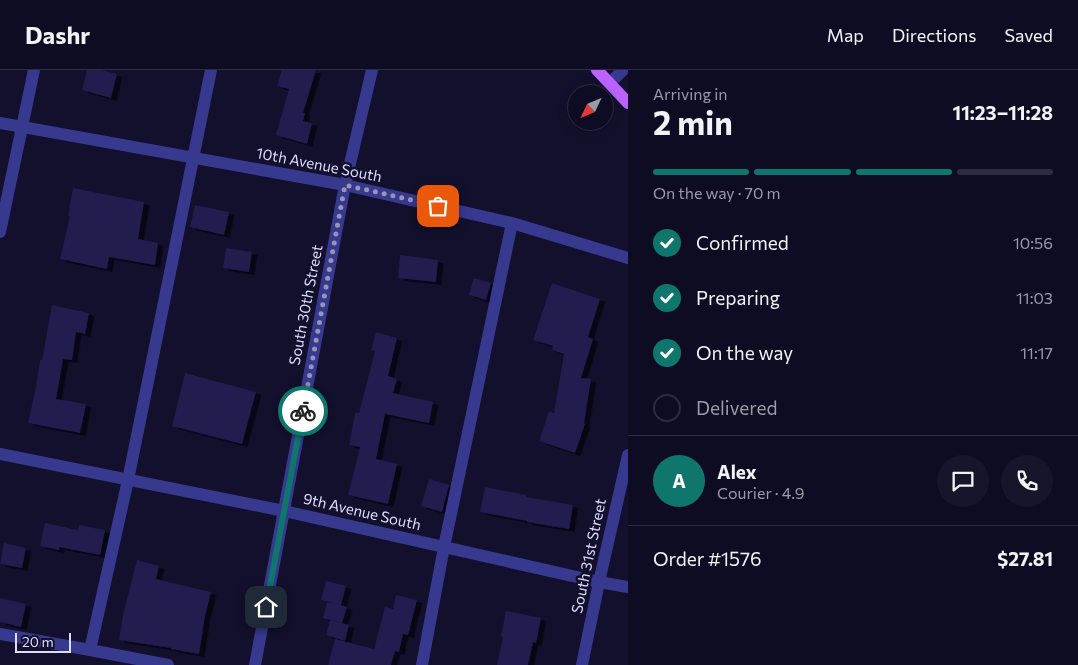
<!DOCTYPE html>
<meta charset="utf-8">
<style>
:root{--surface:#0e0c22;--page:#17152a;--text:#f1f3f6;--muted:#9b9ba5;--line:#2e2c40;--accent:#0f766e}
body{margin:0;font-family:Commissioner,sans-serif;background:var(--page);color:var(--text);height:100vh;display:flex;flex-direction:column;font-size:19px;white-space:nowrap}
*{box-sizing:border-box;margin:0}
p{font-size:16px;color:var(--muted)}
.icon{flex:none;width:28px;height:28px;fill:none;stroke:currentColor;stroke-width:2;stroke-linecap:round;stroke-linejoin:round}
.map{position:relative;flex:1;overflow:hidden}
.side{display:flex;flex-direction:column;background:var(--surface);width:450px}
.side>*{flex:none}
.needle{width:32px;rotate:226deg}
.buttons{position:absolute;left:568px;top:15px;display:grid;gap:10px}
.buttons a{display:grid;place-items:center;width:45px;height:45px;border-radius:50%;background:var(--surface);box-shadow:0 2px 12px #0003,0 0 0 1px var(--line);font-size:25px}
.scale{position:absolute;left:15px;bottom:12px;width:56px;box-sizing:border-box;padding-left:5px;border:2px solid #dedcff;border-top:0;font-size:14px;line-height:18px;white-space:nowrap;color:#dedcff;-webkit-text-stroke:4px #13102d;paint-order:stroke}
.pin{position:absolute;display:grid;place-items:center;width:42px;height:42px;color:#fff;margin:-21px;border-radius:10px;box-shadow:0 2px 8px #0006}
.courier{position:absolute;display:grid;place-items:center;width:50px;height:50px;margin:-25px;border:4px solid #0f766e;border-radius:50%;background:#fff;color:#222;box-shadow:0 1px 6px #0007}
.headline em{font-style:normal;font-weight:700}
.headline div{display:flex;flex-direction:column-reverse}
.headline{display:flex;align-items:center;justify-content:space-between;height:85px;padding:0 25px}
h1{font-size:32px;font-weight:700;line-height:38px}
.bar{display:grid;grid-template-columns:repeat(4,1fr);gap:8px 5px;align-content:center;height:60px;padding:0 25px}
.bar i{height:6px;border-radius:4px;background:var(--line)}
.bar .current{background:var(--accent)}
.bar p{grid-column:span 4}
.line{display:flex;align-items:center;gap:12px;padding:0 25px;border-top:1px solid var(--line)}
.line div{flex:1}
.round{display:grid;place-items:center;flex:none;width:52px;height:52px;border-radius:26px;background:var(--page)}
ol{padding:0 25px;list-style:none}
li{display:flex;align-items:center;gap:15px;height:55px}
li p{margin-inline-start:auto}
li .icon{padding:5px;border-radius:50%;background:var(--accent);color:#fff;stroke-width:4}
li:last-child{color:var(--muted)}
li i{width:28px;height:28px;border:2px solid var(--line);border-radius:50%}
header{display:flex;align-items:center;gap:30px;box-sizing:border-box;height:70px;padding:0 25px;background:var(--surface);border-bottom:1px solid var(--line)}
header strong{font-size:24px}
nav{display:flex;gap:28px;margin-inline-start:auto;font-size:18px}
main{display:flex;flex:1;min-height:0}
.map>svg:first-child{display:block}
.building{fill:#221a50;filter:url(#shadow)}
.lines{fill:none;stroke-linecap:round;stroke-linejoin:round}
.minor{stroke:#37398f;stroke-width:12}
.major{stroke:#bc63ff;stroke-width:12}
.done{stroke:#9795b6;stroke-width:5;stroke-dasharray:0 9}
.route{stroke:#0f766e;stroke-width:6}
.labels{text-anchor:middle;stroke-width:5;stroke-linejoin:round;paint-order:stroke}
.street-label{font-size:15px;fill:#dedcff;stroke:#13102d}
</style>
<header>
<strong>Dashr</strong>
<nav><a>Map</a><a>Directions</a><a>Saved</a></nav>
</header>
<main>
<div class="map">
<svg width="628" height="595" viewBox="0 0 628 595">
<defs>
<filter id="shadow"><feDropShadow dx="5.5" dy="3" stdDeviation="0" flood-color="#0009"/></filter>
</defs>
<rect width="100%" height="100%" fill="#13102d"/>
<path class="building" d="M87,0H101L117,4L111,28L82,20Z
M282,0H316L303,43H305L303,51L312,53L307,74L276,65L289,19L277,16Z
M73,118L144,132L138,169L158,173L155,195L109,187L107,199L60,189L70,146H68Z
M195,135L229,142L224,165L190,157Z
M226,178L252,182L249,202L223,198Z
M400,185L438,190L436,212L398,208Z
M474,208L491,213L486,230L469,225Z
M552,213L600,229L588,267L593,269L581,308L591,309L584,353L585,354L575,383L539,371L549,341L554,343L564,284L552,280L553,276L533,270Z
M52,235L89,243L85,264L76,262L72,290L63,289L56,329L86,334L80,363L28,353L36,317L40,290H42Z
M376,262L397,268L388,306L397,309L393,323L433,332L429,353L385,344L376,389L397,394L388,434L348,425L360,377L349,375L355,343H359L375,281L371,280Z
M185,303L256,322L242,374L172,356Z
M429,409L449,415L442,442L421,436Z
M485,417L526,425V427L573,435L569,459L527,452V451L480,442Z
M45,453L78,460L79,455L105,460L100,485L59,477V480L40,476Z
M4,473L26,478L22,498L0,494Z
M137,490L159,496L156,509L211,522L205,546L199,584L171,579V578L119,570L123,545Z
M326,511L346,516L341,535L347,537L342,553L323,548L327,532L338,534L321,530Z
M396,525L417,530L408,565L403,564L399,582L395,581L391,595H328L335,569L374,579L385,537L393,539Z
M0,528L26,534L21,557L0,552Z
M506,541L541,548L536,573L533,572L528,595H497L503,567L501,566Z
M330,550L349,555L345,571L326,565Z"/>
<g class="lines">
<path class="minor" d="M610,13L623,0
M0,53L345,115L512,153L628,188
M0,162L34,0
M0,384L284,441L599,512L628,517
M0,564L90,580L168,595
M90,580L128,410L211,0
M255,595L345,115L372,0
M422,595L444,477L512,153
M582,595L599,512L628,385"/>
<path class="major" d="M597,0L628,33"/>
</g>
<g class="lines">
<path class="done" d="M303,341L345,115L438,136"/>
<path class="route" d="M266,537L303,341"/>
</g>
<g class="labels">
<g class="street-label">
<text transform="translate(319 95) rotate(11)" y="5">10th Avenue South</text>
<text transform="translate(306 235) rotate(-79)" y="5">South 30th Street</text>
<text transform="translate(362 442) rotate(13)" y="5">9th Avenue South</text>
<text transform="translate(589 486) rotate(-78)" y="5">South 31st Street</text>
</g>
</g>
</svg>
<div class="buttons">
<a><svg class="needle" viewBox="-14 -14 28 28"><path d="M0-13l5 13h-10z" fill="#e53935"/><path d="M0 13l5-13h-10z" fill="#9b9ba5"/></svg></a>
</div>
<div class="scale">20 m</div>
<div class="pin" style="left:438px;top:136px;background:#ea580c"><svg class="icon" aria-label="bag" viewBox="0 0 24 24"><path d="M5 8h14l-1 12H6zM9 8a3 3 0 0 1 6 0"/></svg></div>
<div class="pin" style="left:266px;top:537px;background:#1f2937"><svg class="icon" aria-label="home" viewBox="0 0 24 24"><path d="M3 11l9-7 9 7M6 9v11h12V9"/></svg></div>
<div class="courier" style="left:303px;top:341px"><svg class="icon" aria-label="bike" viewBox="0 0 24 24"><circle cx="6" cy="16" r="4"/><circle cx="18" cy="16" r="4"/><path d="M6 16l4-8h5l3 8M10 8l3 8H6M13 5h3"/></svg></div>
</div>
<section class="side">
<div class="headline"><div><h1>2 min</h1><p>Arriving in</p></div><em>11:23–11:28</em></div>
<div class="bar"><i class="current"></i><i class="current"></i><i class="current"></i><i></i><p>On the way · 70 m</p></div>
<ol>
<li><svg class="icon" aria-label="check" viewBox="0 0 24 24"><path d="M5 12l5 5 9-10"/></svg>Confirmed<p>10:56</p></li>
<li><svg class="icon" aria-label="check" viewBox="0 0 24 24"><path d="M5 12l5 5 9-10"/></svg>Preparing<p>11:03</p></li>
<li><svg class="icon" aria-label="check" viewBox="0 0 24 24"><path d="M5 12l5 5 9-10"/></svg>On the way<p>11:17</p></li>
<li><i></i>Delivered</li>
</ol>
<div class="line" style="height:90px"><b class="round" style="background:var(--accent);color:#fff">A</b><div><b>Alex</b><p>Courier · 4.9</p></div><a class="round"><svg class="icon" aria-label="chat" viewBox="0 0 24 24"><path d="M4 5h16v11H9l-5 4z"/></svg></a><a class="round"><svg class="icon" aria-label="phone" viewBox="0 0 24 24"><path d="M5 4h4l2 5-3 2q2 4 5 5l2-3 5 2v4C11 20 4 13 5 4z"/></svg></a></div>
<div class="line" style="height:65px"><div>Order #1576</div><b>$27.81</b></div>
</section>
</main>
